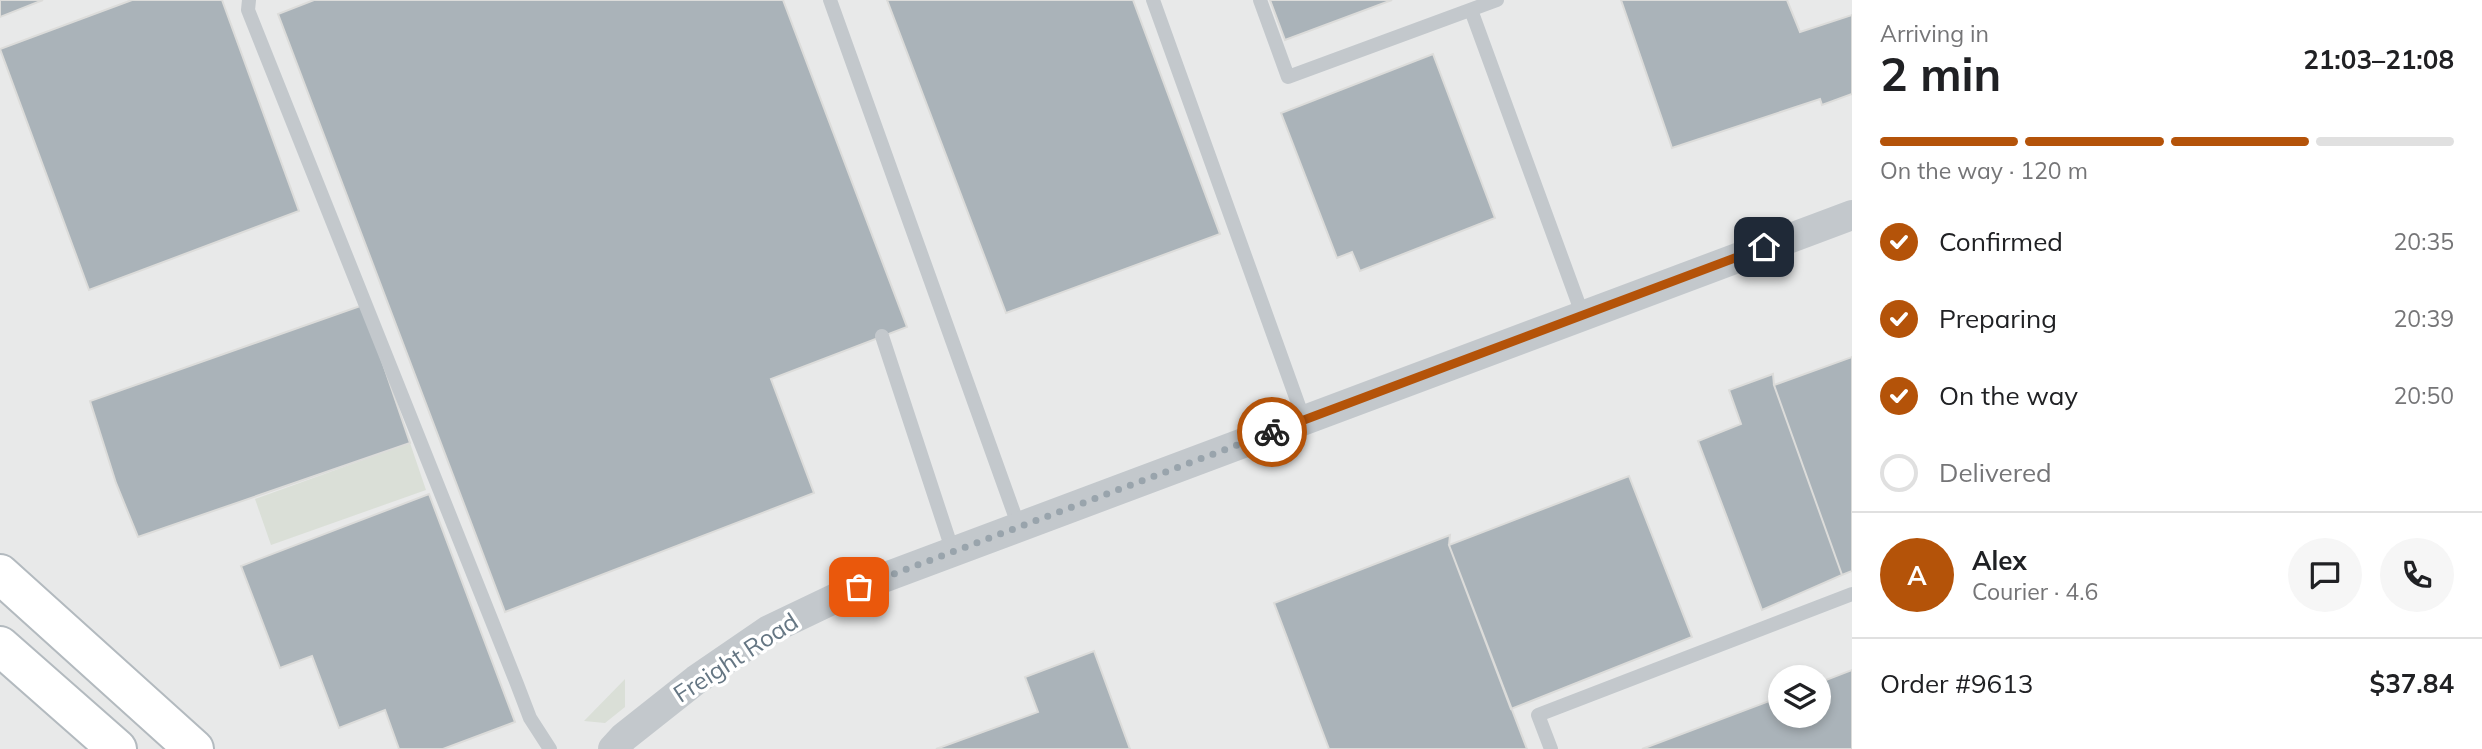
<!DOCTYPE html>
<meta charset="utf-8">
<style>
:root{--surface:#fff;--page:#f6f6f6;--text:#202124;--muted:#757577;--line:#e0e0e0;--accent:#b45309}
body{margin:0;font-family:Mulish,sans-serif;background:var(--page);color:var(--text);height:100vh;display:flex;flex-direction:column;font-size:26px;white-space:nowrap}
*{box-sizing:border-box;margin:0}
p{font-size:23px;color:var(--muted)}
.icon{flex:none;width:38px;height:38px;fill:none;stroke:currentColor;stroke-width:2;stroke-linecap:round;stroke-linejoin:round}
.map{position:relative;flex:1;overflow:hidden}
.sheet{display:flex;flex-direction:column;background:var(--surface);width:630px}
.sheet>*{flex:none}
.tools{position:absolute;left:1768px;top:665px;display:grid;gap:14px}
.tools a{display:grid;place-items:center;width:63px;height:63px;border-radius:50%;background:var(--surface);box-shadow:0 4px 10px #0003;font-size:35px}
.pin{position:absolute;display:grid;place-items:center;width:60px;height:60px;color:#fff;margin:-30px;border-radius:14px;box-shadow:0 4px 10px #0006}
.courier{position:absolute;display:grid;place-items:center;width:70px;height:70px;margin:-35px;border:5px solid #b45309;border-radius:50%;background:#fff;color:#222;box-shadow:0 2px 9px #0007}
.headline em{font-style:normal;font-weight:700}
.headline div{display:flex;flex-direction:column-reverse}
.headline{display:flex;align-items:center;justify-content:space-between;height:119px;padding:0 28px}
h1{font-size:46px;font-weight:700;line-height:52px}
.bar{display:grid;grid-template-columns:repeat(4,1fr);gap:10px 7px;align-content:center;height:84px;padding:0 28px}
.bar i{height:9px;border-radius:5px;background:var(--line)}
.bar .current{background:var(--accent)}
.bar p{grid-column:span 4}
.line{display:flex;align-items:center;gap:18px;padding:0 28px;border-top:2px solid var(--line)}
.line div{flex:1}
.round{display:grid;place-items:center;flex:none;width:74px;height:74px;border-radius:37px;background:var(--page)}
ol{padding:0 28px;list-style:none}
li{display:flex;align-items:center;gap:21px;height:77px}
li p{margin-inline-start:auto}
li .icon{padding:7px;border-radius:50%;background:var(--accent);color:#fff;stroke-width:4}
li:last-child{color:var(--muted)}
li i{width:38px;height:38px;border:4px solid var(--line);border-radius:50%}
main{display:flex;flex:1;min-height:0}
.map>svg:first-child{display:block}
.built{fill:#e8e9e9;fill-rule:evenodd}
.green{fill:#dadfd7}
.building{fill:#aab3b9;stroke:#dcdcda;stroke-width:2}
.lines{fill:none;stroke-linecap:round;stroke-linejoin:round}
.secondary-casing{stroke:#b3babf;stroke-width:42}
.lane{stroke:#c3c8cc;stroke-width:14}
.street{stroke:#c3c8cc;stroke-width:30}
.secondary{stroke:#fff;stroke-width:38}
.done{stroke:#99a4ac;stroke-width:7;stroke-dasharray:0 12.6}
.route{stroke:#b45309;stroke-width:9}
.labels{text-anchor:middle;stroke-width:7;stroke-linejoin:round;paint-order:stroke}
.street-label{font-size:24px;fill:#657683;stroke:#fff}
</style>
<main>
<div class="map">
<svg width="1852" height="749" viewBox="0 0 1852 749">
<rect width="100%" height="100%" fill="#fafaf8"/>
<path class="built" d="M0,0H1852V749H0ZM1780,677H1818V716H1780Z"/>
<path class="green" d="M410,443L426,490L271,545L255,499Z
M625,679V707L605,723L584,721Z"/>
<path class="building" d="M0,0H43L0,17Z
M132,0H222L299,211L89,290L0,49Z
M314,0H783L907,327L771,379L814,493L505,612L278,14Z
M887,0H1133L1220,234L1006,313Z
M1270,0H1392L1285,40Z
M1621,0H1787L1800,32L1852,15V94L1822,105L1820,99L1672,148Z
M1433,54L1495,218L1360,271L1352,252L1337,258L1281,113Z
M363,305L410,443L138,537L116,483L90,401Z
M1852,357V571L1842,575L1774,385Z
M1773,374L1774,385L1842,575L1762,610L1698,441L1741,424L1729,390Z
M1629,476L1692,637L1511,709L1449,545Z
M429,494L515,722L443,749H399L385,710L339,728L312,656L280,668L241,566Z
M1450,535L1449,545L1527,749H1329L1274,603Z
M1094,651L1130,749H936L1038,712L1025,677Z
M1852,670V749H1642L1780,697V716H1818V683Z"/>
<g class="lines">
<g class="secondary-casing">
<path id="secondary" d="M0,574L194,749
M0,646L117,749"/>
</g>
<path class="lane" d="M249,0L248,10L517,684L530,718L550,749
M830,0L1019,527
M1153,0L1304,420
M1260,0L1288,77L1497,0
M1471,10L1583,316
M882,336L953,552
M1551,749L1538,715L1852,594"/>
<path class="street" d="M613,749L624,737L696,680L769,630L859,587L1852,215"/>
<use href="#secondary" class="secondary"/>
</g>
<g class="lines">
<path class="done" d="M859,587L1272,432"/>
<path class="route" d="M1272,432L1764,247"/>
</g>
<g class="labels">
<g class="street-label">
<text transform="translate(736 658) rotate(-33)" y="8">Freight Road</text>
</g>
</g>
</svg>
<div class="tools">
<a><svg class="icon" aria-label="layers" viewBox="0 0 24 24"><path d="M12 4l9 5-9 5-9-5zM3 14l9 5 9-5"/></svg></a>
</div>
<div class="pin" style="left:859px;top:587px;background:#ea580c"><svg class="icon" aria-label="bag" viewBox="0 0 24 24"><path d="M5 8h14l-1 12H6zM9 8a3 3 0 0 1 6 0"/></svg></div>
<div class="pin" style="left:1764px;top:247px;background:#1f2937"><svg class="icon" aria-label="home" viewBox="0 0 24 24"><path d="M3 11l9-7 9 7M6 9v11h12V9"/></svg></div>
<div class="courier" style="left:1272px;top:432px"><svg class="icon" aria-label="bike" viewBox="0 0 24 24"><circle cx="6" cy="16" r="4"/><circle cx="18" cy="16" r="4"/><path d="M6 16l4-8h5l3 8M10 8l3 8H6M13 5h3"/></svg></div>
</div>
<section class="sheet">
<div class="headline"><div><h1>2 min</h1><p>Arriving in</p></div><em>21:03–21:08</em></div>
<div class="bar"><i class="current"></i><i class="current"></i><i class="current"></i><i></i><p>On the way · 120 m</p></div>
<ol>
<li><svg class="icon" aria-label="check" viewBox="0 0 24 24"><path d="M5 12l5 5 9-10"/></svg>Confirmed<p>20:35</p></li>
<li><svg class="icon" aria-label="check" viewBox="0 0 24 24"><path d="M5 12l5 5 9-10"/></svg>Preparing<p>20:39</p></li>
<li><svg class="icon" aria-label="check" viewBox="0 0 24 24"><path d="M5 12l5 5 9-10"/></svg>On the way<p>20:50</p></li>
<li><i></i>Delivered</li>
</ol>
<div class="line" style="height:126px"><b class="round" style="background:var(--accent);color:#fff">A</b><div><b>Alex</b><p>Courier · 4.6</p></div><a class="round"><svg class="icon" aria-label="chat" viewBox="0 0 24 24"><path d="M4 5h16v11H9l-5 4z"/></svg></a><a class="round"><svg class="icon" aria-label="phone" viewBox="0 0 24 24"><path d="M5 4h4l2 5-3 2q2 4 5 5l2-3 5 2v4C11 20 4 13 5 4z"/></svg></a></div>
<div class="line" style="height:91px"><div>Order #9613</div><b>$37.84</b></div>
</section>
</main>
